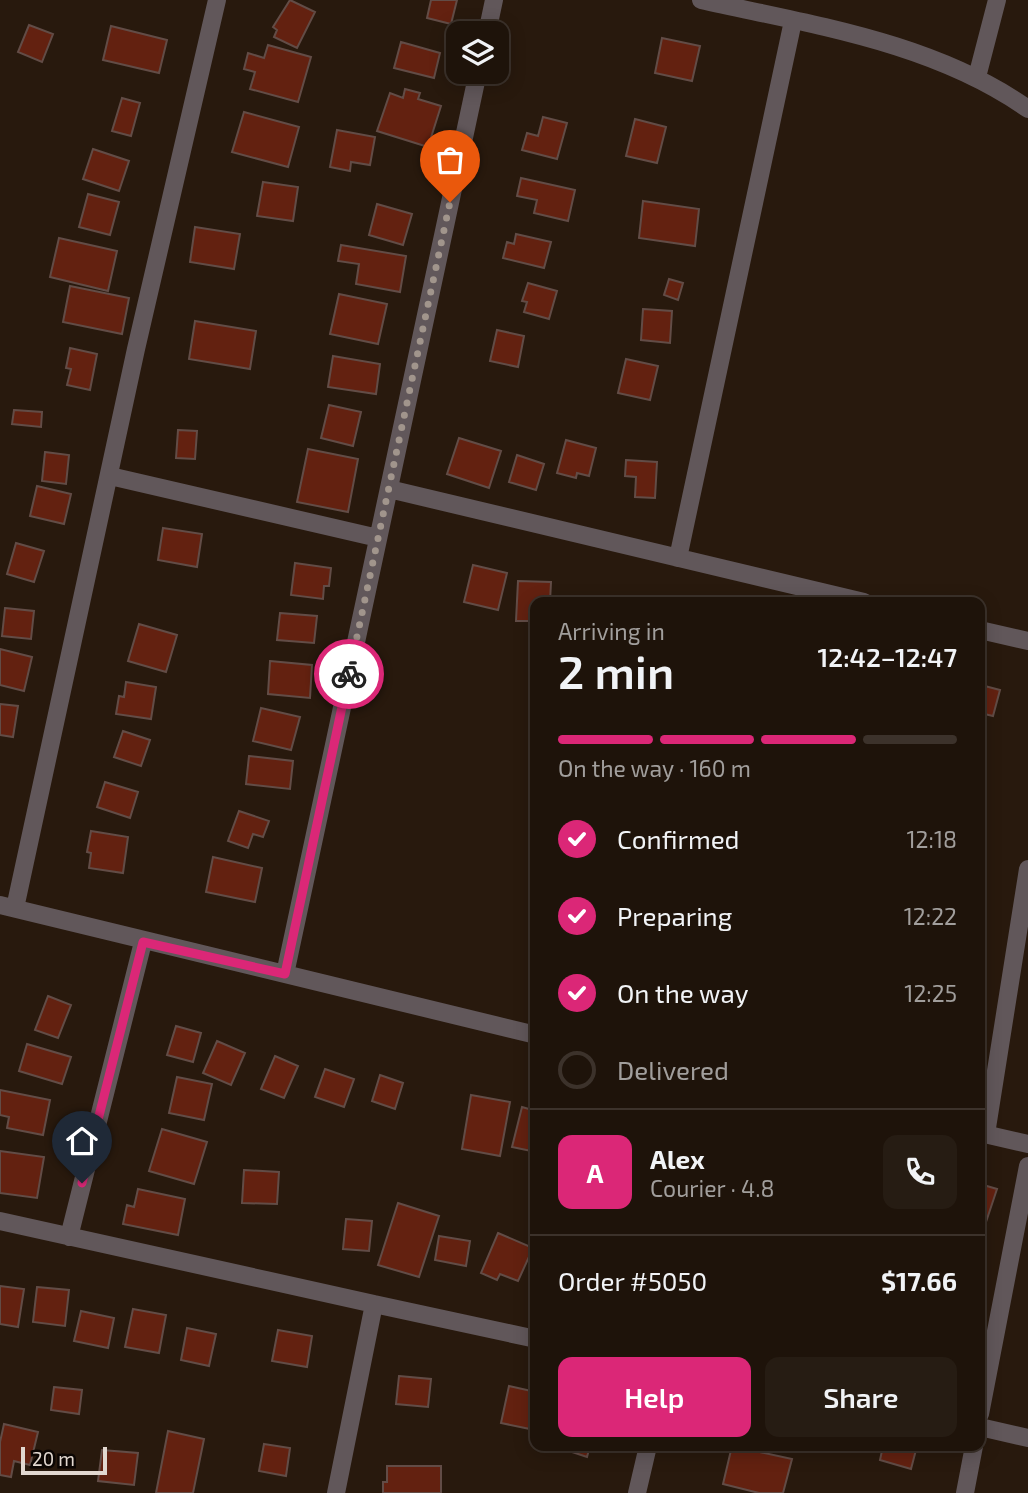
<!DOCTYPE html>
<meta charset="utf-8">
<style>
:root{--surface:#1e130a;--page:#261c13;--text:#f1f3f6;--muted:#a19e9c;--line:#3c322b;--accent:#db2777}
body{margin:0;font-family:"Exo 2",sans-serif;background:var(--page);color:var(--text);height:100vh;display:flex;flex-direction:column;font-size:26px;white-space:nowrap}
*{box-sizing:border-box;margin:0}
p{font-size:23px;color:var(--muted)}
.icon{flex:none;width:38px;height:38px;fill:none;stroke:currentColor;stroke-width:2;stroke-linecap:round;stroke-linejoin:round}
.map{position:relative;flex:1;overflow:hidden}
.drawer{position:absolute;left:530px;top:597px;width:455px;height:854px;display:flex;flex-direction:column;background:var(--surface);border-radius:14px;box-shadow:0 4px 18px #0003,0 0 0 2px var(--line)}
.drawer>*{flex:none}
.controls{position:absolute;left:446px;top:21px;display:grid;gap:14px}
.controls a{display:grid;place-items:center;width:63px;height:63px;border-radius:14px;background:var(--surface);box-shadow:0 4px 18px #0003,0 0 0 2px var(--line);font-size:35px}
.scale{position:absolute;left:21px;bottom:18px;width:86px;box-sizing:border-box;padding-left:7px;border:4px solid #e2d8d0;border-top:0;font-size:19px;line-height:24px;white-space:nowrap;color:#e2d8d0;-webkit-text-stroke:5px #0c0603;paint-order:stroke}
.pin{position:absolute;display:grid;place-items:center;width:60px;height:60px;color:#fff;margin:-72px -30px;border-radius:50% 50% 50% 0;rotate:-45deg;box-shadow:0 0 7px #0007}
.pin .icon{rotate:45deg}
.courier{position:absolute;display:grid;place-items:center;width:70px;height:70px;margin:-35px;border:5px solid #db2777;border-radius:50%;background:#fff;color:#222;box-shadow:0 2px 9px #0007}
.headline em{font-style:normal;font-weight:600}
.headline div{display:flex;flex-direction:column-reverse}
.headline{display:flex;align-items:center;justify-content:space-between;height:119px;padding:0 28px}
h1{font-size:46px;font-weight:600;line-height:52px}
.bar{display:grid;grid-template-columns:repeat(4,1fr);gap:10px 7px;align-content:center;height:84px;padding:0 28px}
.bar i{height:9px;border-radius:5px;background:var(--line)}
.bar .selected{background:var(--accent)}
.bar p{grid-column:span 4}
.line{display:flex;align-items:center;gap:18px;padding:0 28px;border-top:2px solid var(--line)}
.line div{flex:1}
.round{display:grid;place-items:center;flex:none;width:74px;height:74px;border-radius:14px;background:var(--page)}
ol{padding:0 28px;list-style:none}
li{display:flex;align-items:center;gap:21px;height:77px}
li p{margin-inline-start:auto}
li .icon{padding:7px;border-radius:50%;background:var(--accent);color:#fff;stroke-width:4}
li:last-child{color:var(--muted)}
li i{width:38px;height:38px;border:4px solid var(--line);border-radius:50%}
.primary-button{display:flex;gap:14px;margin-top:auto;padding:14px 28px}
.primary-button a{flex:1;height:80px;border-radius:14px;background:var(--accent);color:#fff;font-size:28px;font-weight:600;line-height:80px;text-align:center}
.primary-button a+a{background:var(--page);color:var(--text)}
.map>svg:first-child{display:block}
.building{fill:#632110;stroke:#624c46;stroke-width:2}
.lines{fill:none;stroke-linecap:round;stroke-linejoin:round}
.minor{stroke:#61575a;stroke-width:18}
.done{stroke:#a1958c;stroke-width:7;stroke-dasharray:0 12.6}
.route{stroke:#db2777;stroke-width:9}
</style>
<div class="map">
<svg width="1028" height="1493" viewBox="0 0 1028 1493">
<rect width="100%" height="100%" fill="#28190d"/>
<path class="building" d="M290,0L315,12L297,48L274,37L277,30L273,27Z
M431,0H457L451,24L427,18Z
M29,25L53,34L42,62L18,52Z
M111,26L167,40L159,73L103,60Z
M662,38L700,46L692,81L655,73Z
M401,42L440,53L434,78L394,68Z
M268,45L311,57L298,102L250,89L255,72L244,69L248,53L264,58Z
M405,89L420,93L418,99L441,106L428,147L377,131L390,93L403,98Z
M122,98L140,103L131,136L112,131Z
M244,112L299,127L288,167L232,152Z
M543,117L567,123L557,159L522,150L527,133L538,136Z
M635,119L666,127L657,163L626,156Z
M337,130L375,137L370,165L351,162L350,171L330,167Z
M93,149L129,161L119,191L83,179Z
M521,178L575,190L568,221L534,213L537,200L517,196Z
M263,182L298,187L293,221L257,216Z
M88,194L119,202L110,235L79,227Z
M643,201L699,209L695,246L639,238Z
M377,204L412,214L403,245L369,235Z
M195,227L240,234L234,269L190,262Z
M516,234L551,242L544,268L503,258L507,242L514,244Z
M59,238L117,251L108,291L50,277Z
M341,245L406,256L400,292L356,284L359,264L338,261Z
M669,279L683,283L678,300L664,295Z
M528,283L557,291L549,319L524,312L527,302L522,301Z
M70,286L129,298L122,334L63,322Z
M339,294L387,304L378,344L330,334Z
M643,309L672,311L670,343L641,340Z
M195,321L256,331L250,369L189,359Z
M497,330L524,336L518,367L490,361Z
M70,348L97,354L90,390L67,385L71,369L66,368Z
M333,356L380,364L376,394L328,387Z
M626,359L658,366L650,400L618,393Z
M329,405L361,412L353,446L321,438Z
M14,410L42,412L41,427L12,424Z
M178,430L197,431L195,459L176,458Z
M459,438L501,451L489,488L447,474Z
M566,440L596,448L589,476L577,473L576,478L557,473Z
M308,449L358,459L348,512L297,502Z
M45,452L69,455L66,484L42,481Z
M517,455L544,464L536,490L509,482Z
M626,460L657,462L655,498L635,497L636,477L625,476Z
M37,486L71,494L64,524L30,516Z
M163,528L202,534L197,567L158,560Z
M16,543L44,551L34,582L7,574Z
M295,563L331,568L329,586H324L323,599L291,595Z
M473,565L507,573L498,610L464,602Z
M518,581L551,582L550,602H536V621H516Z
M5,608L34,611L31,639L2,636Z
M280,613L317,616L314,643L277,640Z
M139,624L177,635L166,672L128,661Z
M0,649L32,657L24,691L0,685Z
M270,661L312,665L310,698L268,694Z
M126,682L156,687L151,719L116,714L119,696L124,697Z
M981,685L1000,690L993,716L980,713Z
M0,704L18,706L13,737L0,735Z
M261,708L300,717L291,750L253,741Z
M123,731L150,740L141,766L114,757Z
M249,756L293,761L290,789L246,784Z
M105,782L138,792L130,818L97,807Z
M239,811L269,821L263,837L253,834L248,848L228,841Z
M91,831L128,837L123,873L89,868L91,853L87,852Z
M213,857L262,868L255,902L206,892Z
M48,996L71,1005L58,1038L35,1030Z
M176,1026L201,1033L193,1062L167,1055Z
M217,1041L245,1053L231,1085L203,1073Z
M27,1044L71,1057L62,1084L19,1071Z
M275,1056L298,1066L284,1098L261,1089Z
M325,1069L354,1079L344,1107L315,1097Z
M380,1075L403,1083L395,1109L372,1101Z
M177,1077L212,1084L204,1120L169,1113Z
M0,1090L50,1100L43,1135L7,1128L9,1117L0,1115Z
M471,1095L510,1102L500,1156L462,1149Z
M522,1107L536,1111V1152L512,1147Z
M162,1129L207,1142L194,1184L149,1171Z
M0,1151L44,1157L37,1198L0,1193Z
M244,1170L279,1172L277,1204L242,1203Z
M980,1184L997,1189L983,1231H980Z
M138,1189L185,1199L178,1235L123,1224L127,1205L134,1207Z
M398,1203L439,1216L419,1277L378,1265Z
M346,1219L372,1221L369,1251L343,1249Z
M498,1233L533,1248L518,1281L500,1274L497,1280L481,1273Z
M439,1236L470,1241L466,1266L435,1260Z
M0,1286L24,1289L18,1327L0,1324Z
M37,1287L69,1290L65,1326L33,1322Z
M133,1309L166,1315L159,1353L125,1347Z
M81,1311L114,1318L108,1348L74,1341Z
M187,1328L216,1334L209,1366L181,1360Z
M278,1330L312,1336L307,1367L272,1361Z
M399,1376L431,1379L428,1407L396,1404Z
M509,1386L536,1392L530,1429L501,1423Z
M54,1387L82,1390L79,1414L51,1410Z
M4,1424L38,1432L30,1465L14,1461L11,1477L0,1475V1442Z
M168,1431L204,1439L193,1493H156Z
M264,1444L290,1448L286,1476L259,1471Z
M554,1446H590L587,1457Z
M732,1446L792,1459L783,1493H759L723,1484Z
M883,1446H917L911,1469L880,1460Z
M102,1450L138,1453L134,1485L98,1481Z
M387,1466H441V1493H383V1482H387Z"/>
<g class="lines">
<path class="minor" d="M701,0C812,25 933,42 1028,109
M487,33L494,0
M977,77L997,0
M110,476L378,538
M389,489L864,602
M678,558L793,21
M980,630L1028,641
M0,905L536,1035
M15,908L136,349L217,0
M285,974L478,72
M980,1133L1028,1144
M986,1134L1028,869
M0,1221L374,1304
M69,1237L143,942
M980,1414L1028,1166
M980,1427L1028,1438
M336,1493L374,1304L536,1339
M637,1493L648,1446
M965,1493L974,1446"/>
</g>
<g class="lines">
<path class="done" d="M349,674L450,202"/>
<path class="route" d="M82,1183L143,942L285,974L349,674"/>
</g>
</svg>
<div class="controls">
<a><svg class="icon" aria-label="layers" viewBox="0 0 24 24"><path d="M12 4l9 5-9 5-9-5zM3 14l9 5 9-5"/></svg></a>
</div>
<div class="scale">20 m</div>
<div class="pin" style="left:450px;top:202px;background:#ea580c"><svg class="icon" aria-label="bag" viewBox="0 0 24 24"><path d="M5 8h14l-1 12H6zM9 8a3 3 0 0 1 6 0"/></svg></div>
<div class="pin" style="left:82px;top:1183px;background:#1f2937"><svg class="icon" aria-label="home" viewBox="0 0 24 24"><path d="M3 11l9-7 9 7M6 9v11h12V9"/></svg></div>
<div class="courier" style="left:349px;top:674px"><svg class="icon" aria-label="bike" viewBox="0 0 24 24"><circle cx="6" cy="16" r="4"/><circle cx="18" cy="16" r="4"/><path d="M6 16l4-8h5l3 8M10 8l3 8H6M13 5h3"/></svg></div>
<section class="drawer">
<div class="headline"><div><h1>2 min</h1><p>Arriving in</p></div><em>12:42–12:47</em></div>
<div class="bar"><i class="selected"></i><i class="selected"></i><i class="selected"></i><i></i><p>On the way · 160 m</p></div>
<ol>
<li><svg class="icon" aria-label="check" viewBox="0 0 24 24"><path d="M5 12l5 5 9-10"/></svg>Confirmed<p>12:18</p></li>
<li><svg class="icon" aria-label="check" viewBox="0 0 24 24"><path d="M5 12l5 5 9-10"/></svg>Preparing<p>12:22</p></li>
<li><svg class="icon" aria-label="check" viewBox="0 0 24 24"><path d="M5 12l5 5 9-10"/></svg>On the way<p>12:25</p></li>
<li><i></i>Delivered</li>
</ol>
<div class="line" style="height:126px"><b class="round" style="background:var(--accent);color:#fff">A</b><div><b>Alex</b><p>Courier · 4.8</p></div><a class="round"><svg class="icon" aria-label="phone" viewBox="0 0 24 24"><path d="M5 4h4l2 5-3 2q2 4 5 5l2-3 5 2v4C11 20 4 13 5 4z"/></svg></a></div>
<div class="line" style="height:91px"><div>Order #5050</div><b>$17.66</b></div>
<div class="primary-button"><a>Help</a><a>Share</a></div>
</section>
</div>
